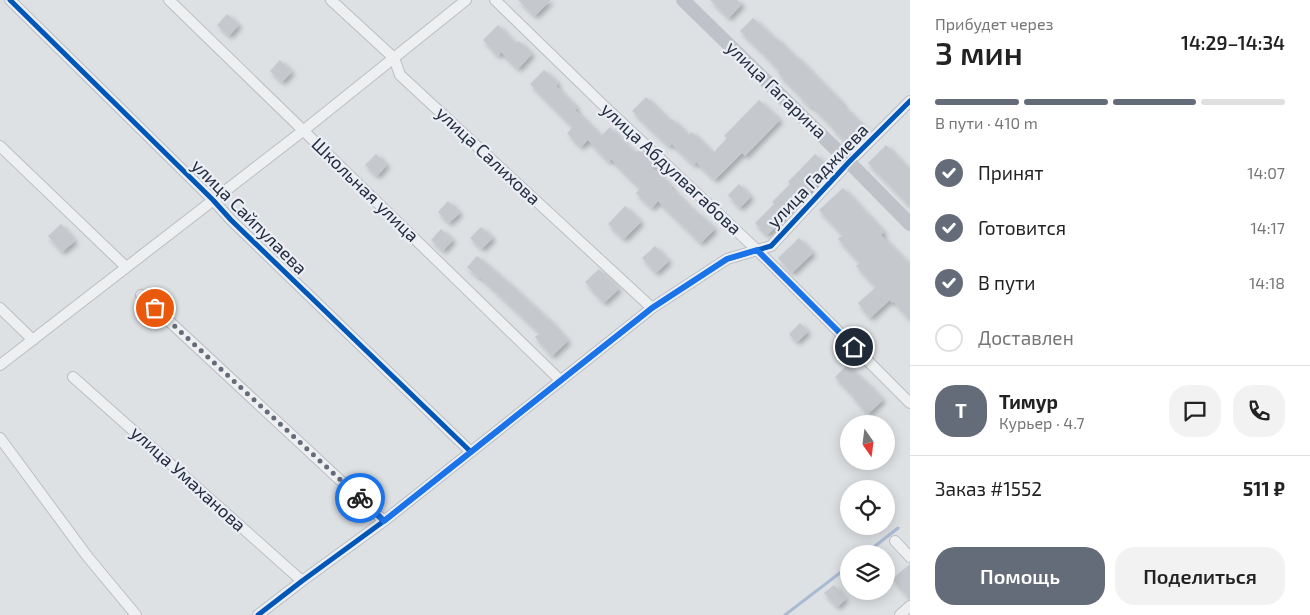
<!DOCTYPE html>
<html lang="ru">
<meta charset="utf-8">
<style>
:root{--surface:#fff;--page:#f2f2f2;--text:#222;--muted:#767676;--line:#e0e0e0;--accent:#656c79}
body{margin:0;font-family:"Exo 2",sans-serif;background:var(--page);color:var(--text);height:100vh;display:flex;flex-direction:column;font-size:19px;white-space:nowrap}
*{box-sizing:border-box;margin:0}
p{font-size:16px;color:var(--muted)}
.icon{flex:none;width:28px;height:28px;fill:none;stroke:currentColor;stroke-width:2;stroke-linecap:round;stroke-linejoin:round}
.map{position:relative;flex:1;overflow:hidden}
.drawer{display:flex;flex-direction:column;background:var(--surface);width:400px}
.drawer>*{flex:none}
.needle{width:32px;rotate:166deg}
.buttons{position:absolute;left:840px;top:415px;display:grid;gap:10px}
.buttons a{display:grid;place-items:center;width:55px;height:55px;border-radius:50%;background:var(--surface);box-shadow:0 2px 12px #0003;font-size:25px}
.pin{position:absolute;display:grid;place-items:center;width:42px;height:42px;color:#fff;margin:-21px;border:2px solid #fff;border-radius:50%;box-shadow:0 1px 5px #0007}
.courier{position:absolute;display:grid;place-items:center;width:50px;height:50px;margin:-25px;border:4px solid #1a73e8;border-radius:50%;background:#fff;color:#222;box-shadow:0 1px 6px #0007}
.headline em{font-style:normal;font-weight:600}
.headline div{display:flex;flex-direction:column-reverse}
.headline{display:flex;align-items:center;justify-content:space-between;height:85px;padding:0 25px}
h1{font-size:32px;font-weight:600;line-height:38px}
.bar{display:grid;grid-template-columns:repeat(4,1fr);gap:8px 5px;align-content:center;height:60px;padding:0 25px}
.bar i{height:6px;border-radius:4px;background:var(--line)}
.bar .current{background:var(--accent)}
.bar p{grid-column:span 4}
.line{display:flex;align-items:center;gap:12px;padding:0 25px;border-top:1px solid var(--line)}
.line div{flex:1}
.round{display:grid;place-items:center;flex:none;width:52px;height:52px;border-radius:20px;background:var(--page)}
ol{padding:0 25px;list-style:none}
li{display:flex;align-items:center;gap:15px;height:55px}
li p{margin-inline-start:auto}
li .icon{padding:5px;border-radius:50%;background:var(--accent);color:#fff;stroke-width:4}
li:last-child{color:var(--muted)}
li i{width:28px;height:28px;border:2px solid var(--line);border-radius:50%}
.primary-button{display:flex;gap:10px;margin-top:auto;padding:10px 25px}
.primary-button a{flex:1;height:58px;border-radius:20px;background:var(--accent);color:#fff;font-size:20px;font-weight:600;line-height:58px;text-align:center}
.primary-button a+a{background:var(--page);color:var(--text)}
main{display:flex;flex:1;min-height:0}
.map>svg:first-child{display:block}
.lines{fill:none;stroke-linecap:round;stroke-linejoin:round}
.stream{stroke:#a9bbd3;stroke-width:3}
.building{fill:#c5c9cd;filter:url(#shadow)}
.street-casing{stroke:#bbbec2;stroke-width:12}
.street{stroke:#edeff1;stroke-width:10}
.secondary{stroke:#bfc2c8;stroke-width:14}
.cycleway-casing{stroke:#ebeff5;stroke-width:8}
.cycleway{stroke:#0057b8;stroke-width:5}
.done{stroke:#656c79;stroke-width:5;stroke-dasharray:0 9}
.route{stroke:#1a73e8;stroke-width:6}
.labels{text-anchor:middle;stroke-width:4.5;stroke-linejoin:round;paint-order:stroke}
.street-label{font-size:18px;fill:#242d3f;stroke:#ebeff5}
</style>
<main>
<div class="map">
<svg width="910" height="615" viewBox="0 0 910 615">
<defs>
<filter id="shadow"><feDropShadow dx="3" dy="3" stdDeviation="2.5" flood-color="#0004"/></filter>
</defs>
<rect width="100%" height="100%" fill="#dee1e4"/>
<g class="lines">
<path class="stream" d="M865,554L898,528
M785,615L849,566"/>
</g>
<path class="building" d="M518,0H551L535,16Z
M710,0H737L742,4L729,18Z
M227,14L239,25L229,36L217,25Z
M753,18L775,39L776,38L795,57L796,56L843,104L842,105L867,130L851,146L833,129L834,128L812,106L811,107L800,97L801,96L778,73L780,71L762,52L740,31Z
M498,25L516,44L519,41L532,54L518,69L501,52L498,56L483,40Z
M280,60L292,72L282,82L270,71Z
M544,70L558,83L556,86L577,108L575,110L601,136L610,127L635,153L639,149L655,164L652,167L672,187L671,188L697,214L698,213L715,229L701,243L658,201L652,208L636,193L640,188L611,159L609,162L588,140L581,147L567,133L573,127L530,84Z
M646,97L670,121L672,119L688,135L692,132L713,153L727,138L724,136L759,100L780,120L745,156L742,153L715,180L696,162L694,165L672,144L669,146L632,111Z
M886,145L910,170V206L868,163Z
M376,154L387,165L377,176L365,165Z
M815,154L832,170L798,204L799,206L797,208L767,235L755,223L774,204L772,202L790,184L788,182Z
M739,184L751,197L740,208L728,195Z
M843,188L884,232L881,235L910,265V320L893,301L892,303L890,300L870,318L858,303L876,287L856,266L860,263L838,239L843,235L819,210Z
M448,201L460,213L449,223L438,212Z
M625,206L641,222L624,239L608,224Z
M61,224L75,241L62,252L48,236Z
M481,227L493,238L482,249L470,238Z
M441,229L453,240L443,251L431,240Z
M799,238L813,253L792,273L778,258Z
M655,246L669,261L656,273L642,258Z
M477,256L513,287L552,323L568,341L552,356L535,337L540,333L480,277L479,278L467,267Z
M599,269L619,289L604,303L585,282Z
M800,323L808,332L797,342L789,334Z
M847,365L866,383H867L883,400L868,414L852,396L853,395L835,377Z
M910,564V599L892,579Z
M834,585L846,599L837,607L824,593Z"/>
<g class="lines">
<g class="street-casing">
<path id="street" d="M10,0L213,200L231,220L471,452
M169,0L560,380
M331,0L394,58L400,75L652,308
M495,0L601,103L757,250L910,403
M0,146L126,267
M141,295L384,521
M0,308L33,340
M0,365L304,130L466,0
M73,377L302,581
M0,438L87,556L136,615
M895,541L910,557
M258,615L302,581L384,521L652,308L727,259L771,246L849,162L910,101
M900,615L910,606"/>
</g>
<use href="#street" class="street"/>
<path class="secondary" d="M683,0L849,162L910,224"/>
<g class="cycleway-casing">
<path id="cycleway" d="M10,0L213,200L231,220L471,452
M258,615L302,581L384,521L652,308L727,259L771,246L849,162L910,101"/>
</g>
<use href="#cycleway" class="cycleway"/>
</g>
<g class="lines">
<path class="done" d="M155,308L360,498"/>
<path class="route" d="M360,498L384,521L652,308L727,259L757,250L854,347"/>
</g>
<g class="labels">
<g class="street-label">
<text transform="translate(776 90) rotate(44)" y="6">улица Гагарина</text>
<text transform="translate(488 156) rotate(43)" y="6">улица Салихова</text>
<text transform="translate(671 169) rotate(43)" y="6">улица Абдулвагабова</text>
<text transform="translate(818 176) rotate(-46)" y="6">улица Гаджиева</text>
<text transform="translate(365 190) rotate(44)" y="6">Школьная улица</text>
<text transform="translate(249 217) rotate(45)" y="6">улица Сайпулаева</text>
<text transform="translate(188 479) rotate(42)" y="6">улица Умаханова</text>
</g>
</g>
</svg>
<div class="buttons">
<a><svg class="needle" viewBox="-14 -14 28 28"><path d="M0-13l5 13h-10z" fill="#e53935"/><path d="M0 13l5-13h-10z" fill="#767676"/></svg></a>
<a><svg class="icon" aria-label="locate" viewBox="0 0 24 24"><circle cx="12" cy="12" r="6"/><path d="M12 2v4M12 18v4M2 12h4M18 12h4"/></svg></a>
<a><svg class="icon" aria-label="layers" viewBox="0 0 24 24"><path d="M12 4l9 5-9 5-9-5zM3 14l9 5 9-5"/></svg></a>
</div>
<div class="pin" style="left:155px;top:308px;background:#ea580c"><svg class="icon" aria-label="bag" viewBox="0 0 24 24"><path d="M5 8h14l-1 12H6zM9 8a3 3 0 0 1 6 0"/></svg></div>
<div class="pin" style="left:854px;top:347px;background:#1f2937"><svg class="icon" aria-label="home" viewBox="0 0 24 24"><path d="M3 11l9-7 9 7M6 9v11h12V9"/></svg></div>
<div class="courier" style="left:360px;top:498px"><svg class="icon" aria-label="bike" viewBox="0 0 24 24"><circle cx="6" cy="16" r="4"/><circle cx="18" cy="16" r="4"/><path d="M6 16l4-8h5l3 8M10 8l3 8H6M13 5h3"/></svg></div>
</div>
<section class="drawer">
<div class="headline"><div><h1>3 мин</h1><p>Прибудет через</p></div><em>14:29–14:34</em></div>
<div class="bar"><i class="current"></i><i class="current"></i><i class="current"></i><i></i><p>В пути · 410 m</p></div>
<ol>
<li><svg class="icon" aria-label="check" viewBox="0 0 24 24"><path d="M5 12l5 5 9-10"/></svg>Принят<p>14:07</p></li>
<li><svg class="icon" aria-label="check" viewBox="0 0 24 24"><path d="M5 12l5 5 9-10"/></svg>Готовится<p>14:17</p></li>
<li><svg class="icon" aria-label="check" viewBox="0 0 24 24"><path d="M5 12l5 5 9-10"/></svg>В пути<p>14:18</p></li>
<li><i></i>Доставлен</li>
</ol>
<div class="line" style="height:90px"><b class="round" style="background:var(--accent);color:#fff">Т</b><div><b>Тимур</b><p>Курьер · 4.7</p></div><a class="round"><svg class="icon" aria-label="chat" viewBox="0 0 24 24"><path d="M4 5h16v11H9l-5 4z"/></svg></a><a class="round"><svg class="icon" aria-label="phone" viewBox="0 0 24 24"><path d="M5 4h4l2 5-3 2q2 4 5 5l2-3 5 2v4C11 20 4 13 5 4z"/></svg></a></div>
<div class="line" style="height:65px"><div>Заказ #1552</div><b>511 ₽</b></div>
<div class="primary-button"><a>Помощь</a><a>Поделиться</a></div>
</section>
</main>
